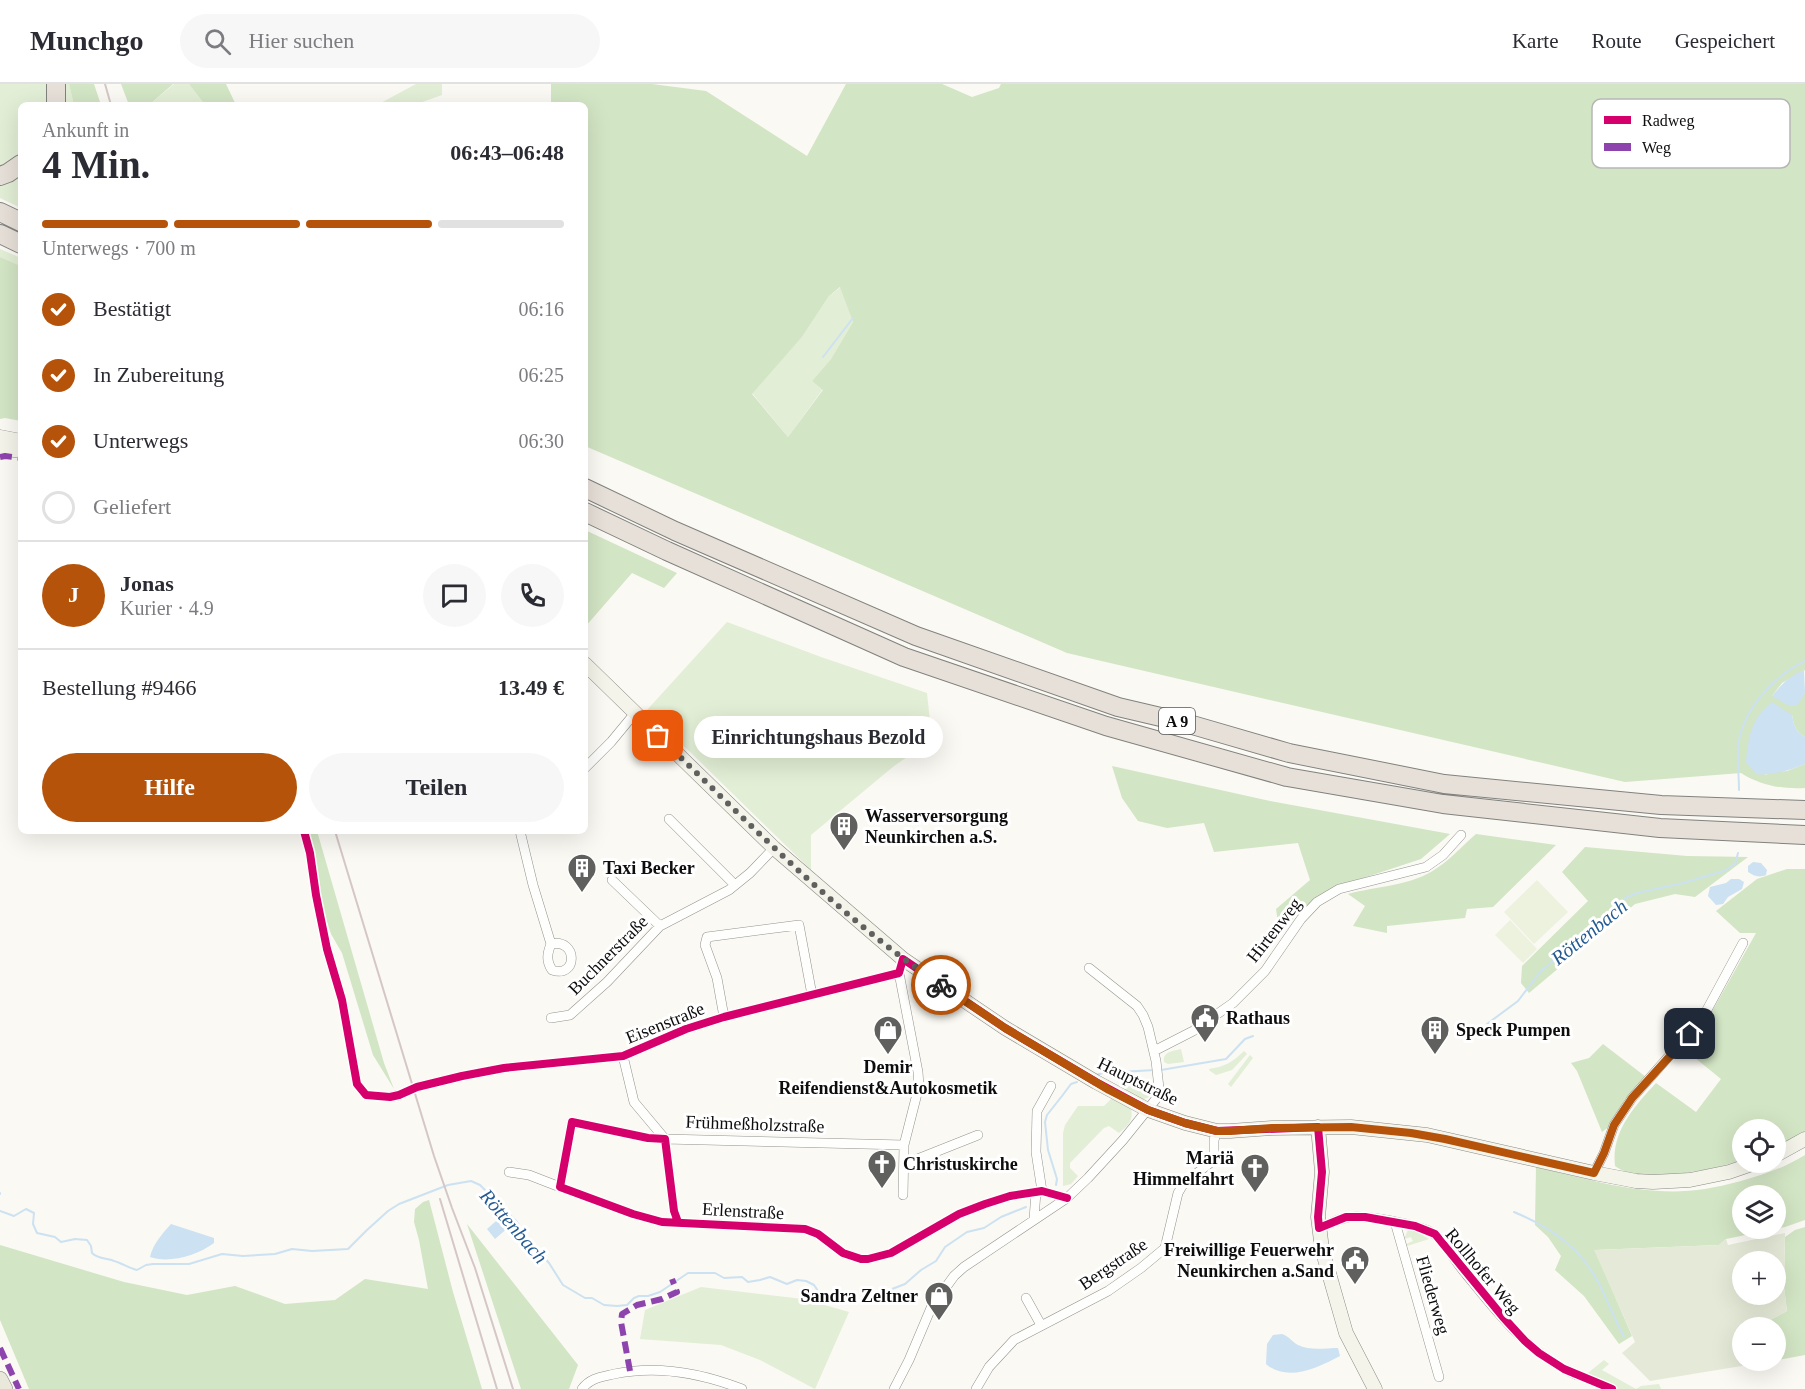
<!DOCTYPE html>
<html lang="de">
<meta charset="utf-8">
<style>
:root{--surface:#fff;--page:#f7f7f7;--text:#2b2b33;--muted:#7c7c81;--line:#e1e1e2;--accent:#b45309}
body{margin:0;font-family:"Times New Roman",serif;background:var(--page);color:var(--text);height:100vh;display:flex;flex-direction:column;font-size:22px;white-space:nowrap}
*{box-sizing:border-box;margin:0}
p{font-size:20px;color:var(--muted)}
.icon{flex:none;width:33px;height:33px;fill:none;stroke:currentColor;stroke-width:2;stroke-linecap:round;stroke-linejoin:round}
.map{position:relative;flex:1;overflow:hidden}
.panel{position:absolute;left:18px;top:18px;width:570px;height:732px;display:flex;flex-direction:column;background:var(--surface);border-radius:9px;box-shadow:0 6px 24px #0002}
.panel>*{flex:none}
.buttons{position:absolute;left:1732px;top:1035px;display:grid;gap:12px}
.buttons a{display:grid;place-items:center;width:54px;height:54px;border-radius:50%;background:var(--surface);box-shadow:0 6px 24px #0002;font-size:30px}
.pin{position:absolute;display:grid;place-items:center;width:51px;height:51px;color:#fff;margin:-26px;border-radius:12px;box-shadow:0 3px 9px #0006}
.courier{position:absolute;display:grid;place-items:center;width:60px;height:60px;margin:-30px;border:4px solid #b45309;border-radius:50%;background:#fff;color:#222;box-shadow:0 2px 8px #0007}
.bubble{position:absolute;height:42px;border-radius:21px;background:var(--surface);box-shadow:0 6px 24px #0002;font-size:20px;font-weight:700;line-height:42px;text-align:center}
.headline em{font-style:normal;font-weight:700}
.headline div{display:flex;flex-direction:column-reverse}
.headline{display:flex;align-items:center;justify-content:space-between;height:102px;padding:0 24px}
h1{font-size:39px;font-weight:700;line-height:45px}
.bar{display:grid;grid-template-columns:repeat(4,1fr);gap:9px 6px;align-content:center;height:72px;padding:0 24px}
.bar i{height:8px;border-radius:4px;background:var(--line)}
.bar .current{background:var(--accent)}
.bar p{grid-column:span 4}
.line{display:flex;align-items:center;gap:15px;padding:0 24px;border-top:2px solid var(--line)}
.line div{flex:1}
.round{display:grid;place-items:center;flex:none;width:63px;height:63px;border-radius:32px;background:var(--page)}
ol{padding:0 24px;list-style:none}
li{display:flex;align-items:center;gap:18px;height:66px}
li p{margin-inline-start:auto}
li .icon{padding:6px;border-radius:50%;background:var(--accent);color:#fff;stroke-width:4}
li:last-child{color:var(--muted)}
li i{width:33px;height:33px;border:3px solid var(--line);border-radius:50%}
.action{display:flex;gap:12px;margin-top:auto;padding:12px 24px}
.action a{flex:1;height:69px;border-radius:36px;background:var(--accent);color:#fff;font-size:24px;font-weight:700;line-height:69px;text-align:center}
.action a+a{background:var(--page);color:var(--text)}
header{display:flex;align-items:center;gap:36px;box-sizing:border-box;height:84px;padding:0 30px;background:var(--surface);border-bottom:2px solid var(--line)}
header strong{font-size:28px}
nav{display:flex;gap:33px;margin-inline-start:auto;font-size:21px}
.search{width:420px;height:54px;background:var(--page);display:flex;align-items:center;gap:15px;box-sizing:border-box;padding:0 21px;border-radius:33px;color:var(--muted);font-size:22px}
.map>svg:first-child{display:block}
.green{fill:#e2eed5}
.forest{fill:#d2e5c4;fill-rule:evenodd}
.cemetery{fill:#e5ead8;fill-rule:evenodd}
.pitch{fill:#ecf2de}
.water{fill:#cce1f1}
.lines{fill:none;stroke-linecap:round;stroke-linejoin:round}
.stream{stroke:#cce1f1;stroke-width:2}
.street-casing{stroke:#949391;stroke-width:10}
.secondary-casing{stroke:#8a8a87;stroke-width:15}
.primary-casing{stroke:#81817e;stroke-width:16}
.highway-casing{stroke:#81817e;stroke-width:20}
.street{stroke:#fefefd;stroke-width:9}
.secondary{stroke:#f4f4ea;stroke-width:14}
.primary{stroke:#eae8db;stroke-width:15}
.highway{stroke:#e7e0d8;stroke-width:18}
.rail{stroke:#d5c7c6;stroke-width:2}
.quiet{stroke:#8e44ad;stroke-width:6;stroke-dasharray:12 6;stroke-linecap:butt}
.cycleway-casing{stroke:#fff;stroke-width:11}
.cycleway{stroke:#d6006c;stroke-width:8}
.done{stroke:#60605e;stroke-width:6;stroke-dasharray:0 10.8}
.route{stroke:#b45309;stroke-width:8}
.labels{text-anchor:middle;stroke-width:6;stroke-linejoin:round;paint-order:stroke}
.shield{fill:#fff;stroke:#565656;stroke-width:1.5}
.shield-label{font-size:16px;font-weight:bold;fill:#0d0d0d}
.poi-label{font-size:18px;font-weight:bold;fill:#0d0d0d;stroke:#fff;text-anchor:start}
.street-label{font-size:18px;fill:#0d0d0d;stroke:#fff}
.water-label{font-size:20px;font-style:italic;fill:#235a92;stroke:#fff}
.key{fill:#fff;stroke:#b6b6b6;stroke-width:1.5}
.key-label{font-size:16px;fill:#0d0d0d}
</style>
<header>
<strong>Munchgo</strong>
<div class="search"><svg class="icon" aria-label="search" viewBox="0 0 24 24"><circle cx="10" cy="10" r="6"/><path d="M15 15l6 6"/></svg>Hier suchen</div>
<nav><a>Karte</a><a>Route</a><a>Gespeichert</a></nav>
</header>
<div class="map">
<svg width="1805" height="1305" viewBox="0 0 1805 1305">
<rect width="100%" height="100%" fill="#faf9f3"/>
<path class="green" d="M0,0H48L47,21H21V72L0,87Z
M61,0H69L74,21H62Z
M174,0H189L205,21H149Z
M416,0H442V11L414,21H377Z
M21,85V124L0,114V97Z
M0,165L21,174V182L0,173Z
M841,203L853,238L831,275L812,297L823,305L788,353L752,309L802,253L829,212Z
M727,538L821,573L927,609L932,656L894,682L811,751V786L647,626Z
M1181,965L1184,978L1168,980L1164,978C1162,968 1173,967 1181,965Z
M1244,967L1247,970L1232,986L1216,991L1210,987L1209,985C1224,983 1233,978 1244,967Z
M1250,971L1253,974L1231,1003L1228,1000Z
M1154,998C1153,1005 1152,1015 1142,1015L1118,1003Z
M1112,1014L1131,1025C1134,1036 1127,1043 1119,1049L1109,1042L1104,1044L1070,1079V1084L1078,1092L1071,1100L1063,1102V1049L1065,1041L1078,1022H1104Z
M1408,1146L1416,1147L1429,1155L1407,1162L1406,1160L1413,1157L1411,1153L1404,1155Z
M701,1203L803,1215L849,1228L815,1305L760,1276L721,1261L640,1255L645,1226Z
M1604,1276L1609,1280L1602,1286L1636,1305L1641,1302L1659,1300L1661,1305H1618L1590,1293L1588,1289Z"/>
<path class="forest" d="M69,0H94L101,21H74Z
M121,0H173L149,21H129Z
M189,0H226L236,21H205Z
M551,0H652L706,7L807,72L846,0H942L972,13L999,4L1001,0H1805V587L1804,586L1782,599L1772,612L1803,611L1805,609V653C1796,648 1794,642 1792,631L1765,691L1773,688L1787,687L1805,680V704C1781,705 1762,702 1741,689L1625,698L1067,569L585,362V21H551ZM840,203L853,238L831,275L812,297L823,306L788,353L752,310L802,253L829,212Z
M0,173L21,182V337L5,334L0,335Z
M585,446L677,489L664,504L632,489L585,543Z
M1112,682L1270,717L1450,750L1421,775L1330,805L1299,827L1280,851L1276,825L1310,796L1298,759L1214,768L1204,739L1167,744L1138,737L1122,714Z
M305,747H317L384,979L394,1005L373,971L342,869L331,850L318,809L311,769Z
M1476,750L1556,761L1493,823L1467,825L1465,834L1387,842V849L1353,842L1365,822L1348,810C1377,802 1412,802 1437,784C1451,775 1463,761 1476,750Z
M1585,763L1687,772L1748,773L1695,813L1675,810L1635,820L1529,909L1521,899L1522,882L1588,817L1562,788Z
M1787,785H1805V1047L1776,1064V1046H1743V1076C1714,1085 1639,1102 1615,1082C1611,1048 1634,1023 1656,999L1696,1028L1721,995L1684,965L1705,940L1756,849H1740L1716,827L1757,795Z
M1603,960L1646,993L1625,1015L1610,1042L1602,1048L1577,987L1571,979L1589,974Z
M1805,1071V1136L1785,1143L1726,1155L1719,1161L1595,1166L1632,1252L1619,1260L1584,1212L1555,1186L1561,1172L1548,1153L1535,1141L1536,1083C1591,1096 1648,1114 1705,1105C1717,1103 1729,1100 1741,1097C1763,1091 1786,1083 1805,1071ZM1743,1112H1776V1144H1743Z
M429,1116L453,1208L482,1305H29L0,1236V1161L124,1198L187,1211L235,1202L285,1220L335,1216L365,1195L428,1205L419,1156L414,1138L415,1125L423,1118Z
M467,1140L578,1281L569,1305H521Z
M1805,1143V1271L1778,1276L1776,1272V1244L1768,1243V1237L1787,1227L1784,1203L1785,1153L1795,1146Z"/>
<path class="cemetery" d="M1785,1149L1784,1203L1787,1227L1768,1237V1243L1743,1244V1276L1772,1277L1650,1297L1622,1269L1635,1258L1594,1166L1719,1161L1726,1155L1728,1161ZM1743,1178H1776V1210H1743Z"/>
<path class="pitch" d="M1537,796L1568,828L1534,860L1504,828Z
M1510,836L1537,865L1523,879L1495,851Z"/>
<path class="water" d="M1804,586L1805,609L1797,622H1789L1772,612C1782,600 1789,592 1804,586Z
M1772,618L1792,631C1794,642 1796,648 1805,653V680C1790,686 1773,692 1756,690L1746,678C1748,655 1751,633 1772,618Z
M1753,778L1761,779L1767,786L1766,791C1759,794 1754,792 1748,788V782Z
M1731,795H1739L1744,798L1742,805L1728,813L1723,820L1716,821L1708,812L1710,803L1726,799Z
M503,1131L511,1141L495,1155L487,1145Z
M171,1140L214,1154V1159C198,1171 169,1180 150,1173C153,1160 162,1150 171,1140Z
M1282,1250C1289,1252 1292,1258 1298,1261C1309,1267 1326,1264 1338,1264L1340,1272C1319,1283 1287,1299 1266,1280L1267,1260L1273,1251Z"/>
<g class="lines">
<path class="stream" d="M823,273L853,234
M1739,706C1739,686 1735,663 1742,645C1752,616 1778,590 1805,577
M1487,940L1518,917L1540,888L1625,814L1637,809L1683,799L1724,787L1735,780L1738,769
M1161,986L1226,975L1245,955L1253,952
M1096,991L1103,989L1155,986
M1056,1101L1057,1095L1048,1066L1045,1038L1047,1031L1062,1012L1071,1000L1077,998
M0,1109V1110
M0,1127L14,1132L26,1125L34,1129L33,1140L37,1149L55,1153L61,1158L75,1155L87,1156L91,1162L92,1169C98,1175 106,1174 114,1177C122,1179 128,1184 137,1186L146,1181L153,1180H189L222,1170L243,1172L275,1170L292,1165L312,1167L348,1165L367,1146L388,1127L399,1120L448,1101L471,1097L480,1101L517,1138L527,1154L549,1179L563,1201L585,1214H592L604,1221L617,1222L627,1221L634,1214L639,1212H648L660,1208L688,1189H715L724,1194L742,1193L748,1198L760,1196L770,1193L787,1200L797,1196L806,1197L814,1201L818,1207L834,1210L846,1218L868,1219L887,1207L905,1200L921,1186L936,1177L945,1163L967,1148L984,1144L1001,1133L1026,1123
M1514,1128C1540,1139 1569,1156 1586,1179C1603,1201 1611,1229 1624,1253"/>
<g class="street-casing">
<path id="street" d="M585,684L611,658L635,629
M669,735L735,801
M520,747L533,801L551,860C547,870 546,877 552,886C578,895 578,854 551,860
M612,796L660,842
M899,889L918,988L919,1002L904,1061L903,1111
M724,933L717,894L705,861L707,853L799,841L812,911
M551,934L570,931L607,898L660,842L729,806L750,789L774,764
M1154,967L1193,947L1233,919L1265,887L1301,835L1317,818L1339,805L1426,783L1443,771L1461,751
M623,972L634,1018L665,1055L904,1061
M390,1013L399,1011L417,1003L462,992L504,984L623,972L686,945L724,933L899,889L903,875
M905,1080L978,1051
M509,1088L529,1091L560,1103
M1594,1089L1604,1069L1614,1041L1632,1014L1702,935L1743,859
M1042,1107L1036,1068L1037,1027L1051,1002
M1034,1135L1036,1108
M678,1138L674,1127L665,1055L648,1054L572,1038L560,1103L633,1130L662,1138L805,1145L818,1150L843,1169L861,1175H868L891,1169L959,1130L985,1120L1010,1112L1042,1107L1067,1114
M1395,1138L1439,1293
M1319,1144C1328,1141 1336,1136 1345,1134C1360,1129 1421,1141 1434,1150C1446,1159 1456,1179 1466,1190C1497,1228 1530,1272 1577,1291
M1026,1214L1041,1241
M582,1305C590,1294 601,1293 614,1290C657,1281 701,1289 742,1305
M894,1305L909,1276L931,1224L954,1192L964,1183L1067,1114L1088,1094L1123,1056L1156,1015L1159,1004L1156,977L1148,943L1143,931L1137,922L1089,884
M976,1305L989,1283L1014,1256L1108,1207L1141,1184L1165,1164L1178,1109L1184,1099L1214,1076V1056L1217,1047"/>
</g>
<g class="secondary-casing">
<path id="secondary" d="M0,353L21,357
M0,364L21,367
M585,580L774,764L903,875L1005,944L1096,998L1148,1026L1185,1039L1217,1047H1230L1272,1044L1351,1043L1427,1051L1594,1089L1636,1097L1653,1098L1690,1096L1729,1088L1758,1078
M1318,1043L1322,1088L1318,1133L1322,1165L1346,1249L1375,1305
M1776,1071L1805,1055"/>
</g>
<g class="primary-casing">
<path id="primary" d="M0,1295L5,1305"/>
</g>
<g class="highway-casing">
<path id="highway" d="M56,0V21
M0,92L8,89L21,80
M0,128L21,138
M0,150L21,160
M585,404L675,447L916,552L1118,623L1182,638L1289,669L1444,700L1661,721L1805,726
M585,428L667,467L904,573L1106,642L1287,693L1443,720L1660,744L1805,751"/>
</g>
<use href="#street" class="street"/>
<use href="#secondary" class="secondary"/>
<use href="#primary" class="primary"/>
<use href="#highway" class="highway"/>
<path class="rail" d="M105,0L111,21
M335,747L434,1072L452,1124L475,1184L513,1305
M440,1115L497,1305"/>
<path class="quiet" d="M0,373L5,372L21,374
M0,1264L19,1305
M630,1287L621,1238L622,1230L637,1221L662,1215L677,1208L672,1195"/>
<g class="cycleway-casing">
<path id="cycleway" d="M304,747L310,769L316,811L327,865L342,916L357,1000L366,1011L390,1013L399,1011L417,1003L462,992L504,984L623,972L686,945L724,933L899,889L903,875L1005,944L1096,998L1148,1026L1185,1039L1217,1047L1318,1043L1322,1088L1318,1133L1319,1144L1346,1133H1365L1415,1142L1435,1150L1503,1233L1525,1257L1539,1269L1564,1285L1612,1305
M678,1138L674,1127L665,1055L648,1054L572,1038L560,1103L633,1130L662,1138L805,1145L818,1150L843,1169L861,1175H868L891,1169L959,1130L985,1120L1010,1112L1042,1107L1067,1114"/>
</g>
<use href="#cycleway" class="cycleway"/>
</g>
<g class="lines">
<path class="done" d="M658,652C749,738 836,831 941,901"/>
<path class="route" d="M941,901L1005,944L1109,1006L1148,1026L1185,1039L1217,1047H1230L1272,1044L1351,1043L1411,1049L1445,1055L1594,1089L1604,1069L1614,1041L1632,1014L1690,950"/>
</g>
<defs>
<g id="building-pin" transform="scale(1.5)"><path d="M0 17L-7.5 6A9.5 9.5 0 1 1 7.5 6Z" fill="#60605e" stroke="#fff"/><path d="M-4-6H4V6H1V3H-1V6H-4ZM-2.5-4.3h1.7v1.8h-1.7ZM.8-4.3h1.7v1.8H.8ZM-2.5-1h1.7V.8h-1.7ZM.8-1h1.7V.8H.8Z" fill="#fff"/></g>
<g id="civic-pin" transform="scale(1.5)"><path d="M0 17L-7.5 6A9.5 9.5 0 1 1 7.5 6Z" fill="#60605e" stroke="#fff"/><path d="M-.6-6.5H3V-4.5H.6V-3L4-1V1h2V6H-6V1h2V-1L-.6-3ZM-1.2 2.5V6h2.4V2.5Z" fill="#fff"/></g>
<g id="shop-pin" transform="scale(1.5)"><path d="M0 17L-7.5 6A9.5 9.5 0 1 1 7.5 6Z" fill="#60605e" stroke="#fff"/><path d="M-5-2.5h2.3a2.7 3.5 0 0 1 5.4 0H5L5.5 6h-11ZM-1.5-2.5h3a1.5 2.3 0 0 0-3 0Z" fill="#fff"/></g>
<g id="church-pin" transform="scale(1.5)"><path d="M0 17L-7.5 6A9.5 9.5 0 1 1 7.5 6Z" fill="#60605e" stroke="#fff"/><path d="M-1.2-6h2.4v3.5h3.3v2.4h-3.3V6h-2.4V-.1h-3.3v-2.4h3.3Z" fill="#fff"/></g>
</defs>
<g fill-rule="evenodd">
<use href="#building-pin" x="844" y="742"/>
<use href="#building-pin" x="582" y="784"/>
<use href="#civic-pin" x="1205" y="934"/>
<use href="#shop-pin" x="888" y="946"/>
<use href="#building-pin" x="1435" y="946"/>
<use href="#church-pin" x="882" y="1080"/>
<use href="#church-pin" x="1255" y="1084"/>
<use href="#civic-pin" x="1355" y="1176"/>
<use href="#shop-pin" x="939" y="1212"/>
</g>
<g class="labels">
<rect class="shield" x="1159" y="624" width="36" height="26" rx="4.5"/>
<g class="shield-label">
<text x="1177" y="643">A 9</text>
</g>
<g class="poi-label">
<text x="865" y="738">Wasserversorgung<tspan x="865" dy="21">Neunkirchen a.S.</tspan></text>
<text x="603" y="790">Taxi Becker</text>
<text x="1226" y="940">Rathaus</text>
<text x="1456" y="952">Speck Pumpen</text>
<text x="888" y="989" text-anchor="middle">Demir<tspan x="888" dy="21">Reifendienst&amp;Autokosmetik</tspan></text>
<text x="1234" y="1080" text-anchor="end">Mariä<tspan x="1234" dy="21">Himmelfahrt</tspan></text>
<text x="903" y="1086">Christuskirche</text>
<text x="1334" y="1172" text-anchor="end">Freiwillige Feuerwehr<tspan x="1334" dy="21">Neunkirchen a.Sand</tspan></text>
<text x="918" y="1218" text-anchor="end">Sandra Zeltner</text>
</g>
<g class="street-label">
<text transform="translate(1274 846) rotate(-52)" y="6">Hirtenweg</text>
<text transform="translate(608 871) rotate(-45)" y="6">Buchnerstraße</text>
<text transform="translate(665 939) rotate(-22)" y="6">Eisenstraße</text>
<text transform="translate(1138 997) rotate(26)" y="6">Hauptstraße</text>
<text transform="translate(755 1040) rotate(2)" y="6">Frühmeßholzstraße</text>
<text transform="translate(743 1127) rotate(3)" y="6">Erlenstraße</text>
<text transform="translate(1113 1180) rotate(-34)" y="6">Bergstraße</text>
<text transform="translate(1483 1187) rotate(50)" y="6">Rollhofer Weg</text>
<text transform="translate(1433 1211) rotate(74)" y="6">Fliederweg</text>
</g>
<g class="water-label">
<text transform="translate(1589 848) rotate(-39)" y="7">Röttenbach</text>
<text transform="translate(514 1142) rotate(49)" y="7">Röttenbach</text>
</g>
</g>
<rect x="1592" y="15" width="198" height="69" rx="9" class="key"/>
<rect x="1604" y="32" width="27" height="8" fill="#d6006c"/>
<rect x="1604" y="59" width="27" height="8" fill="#8e44ad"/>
<g class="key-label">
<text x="1642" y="42">Radweg</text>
<text x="1642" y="69">Weg</text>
</g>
</svg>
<div class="buttons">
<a><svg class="icon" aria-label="locate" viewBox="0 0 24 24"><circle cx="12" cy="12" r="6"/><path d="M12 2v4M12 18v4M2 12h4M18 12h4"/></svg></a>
<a><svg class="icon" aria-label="layers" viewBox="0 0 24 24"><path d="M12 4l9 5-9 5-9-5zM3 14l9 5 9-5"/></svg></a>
<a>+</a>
<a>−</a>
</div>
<div class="pin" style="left:658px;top:652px;background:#ea580c"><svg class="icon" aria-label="bag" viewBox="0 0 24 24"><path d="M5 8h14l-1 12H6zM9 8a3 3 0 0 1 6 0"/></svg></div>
<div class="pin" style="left:1690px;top:950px;background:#1f2937"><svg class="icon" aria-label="home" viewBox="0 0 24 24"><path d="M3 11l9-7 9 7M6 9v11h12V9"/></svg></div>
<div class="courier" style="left:941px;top:901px"><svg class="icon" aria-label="bike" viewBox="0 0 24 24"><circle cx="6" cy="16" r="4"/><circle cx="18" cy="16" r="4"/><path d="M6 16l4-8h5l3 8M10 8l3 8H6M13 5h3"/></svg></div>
<div class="bubble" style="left:694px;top:632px;width:249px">Einrichtungshaus Bezold</div>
<section class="panel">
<div class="headline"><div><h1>4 Min.</h1><p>Ankunft in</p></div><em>06:43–06:48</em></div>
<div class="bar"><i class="current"></i><i class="current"></i><i class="current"></i><i></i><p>Unterwegs · 700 m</p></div>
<ol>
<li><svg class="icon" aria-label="check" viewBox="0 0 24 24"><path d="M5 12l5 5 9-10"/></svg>Bestätigt<p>06:16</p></li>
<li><svg class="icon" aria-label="check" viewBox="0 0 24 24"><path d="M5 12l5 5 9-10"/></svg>In Zubereitung<p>06:25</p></li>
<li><svg class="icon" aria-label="check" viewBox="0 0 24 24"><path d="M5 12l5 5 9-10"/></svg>Unterwegs<p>06:30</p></li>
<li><i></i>Geliefert</li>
</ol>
<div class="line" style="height:108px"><b class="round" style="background:var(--accent);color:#fff">J</b><div><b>Jonas</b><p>Kurier · 4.9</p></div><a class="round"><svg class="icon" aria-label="chat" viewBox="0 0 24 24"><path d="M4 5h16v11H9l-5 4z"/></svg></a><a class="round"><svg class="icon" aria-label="phone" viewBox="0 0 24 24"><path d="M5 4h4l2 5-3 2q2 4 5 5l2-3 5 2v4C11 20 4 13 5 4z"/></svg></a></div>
<div class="line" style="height:78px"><div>Bestellung #9466</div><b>13.49 €</b></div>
<div class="action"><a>Hilfe</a><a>Teilen</a></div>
</section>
</div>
